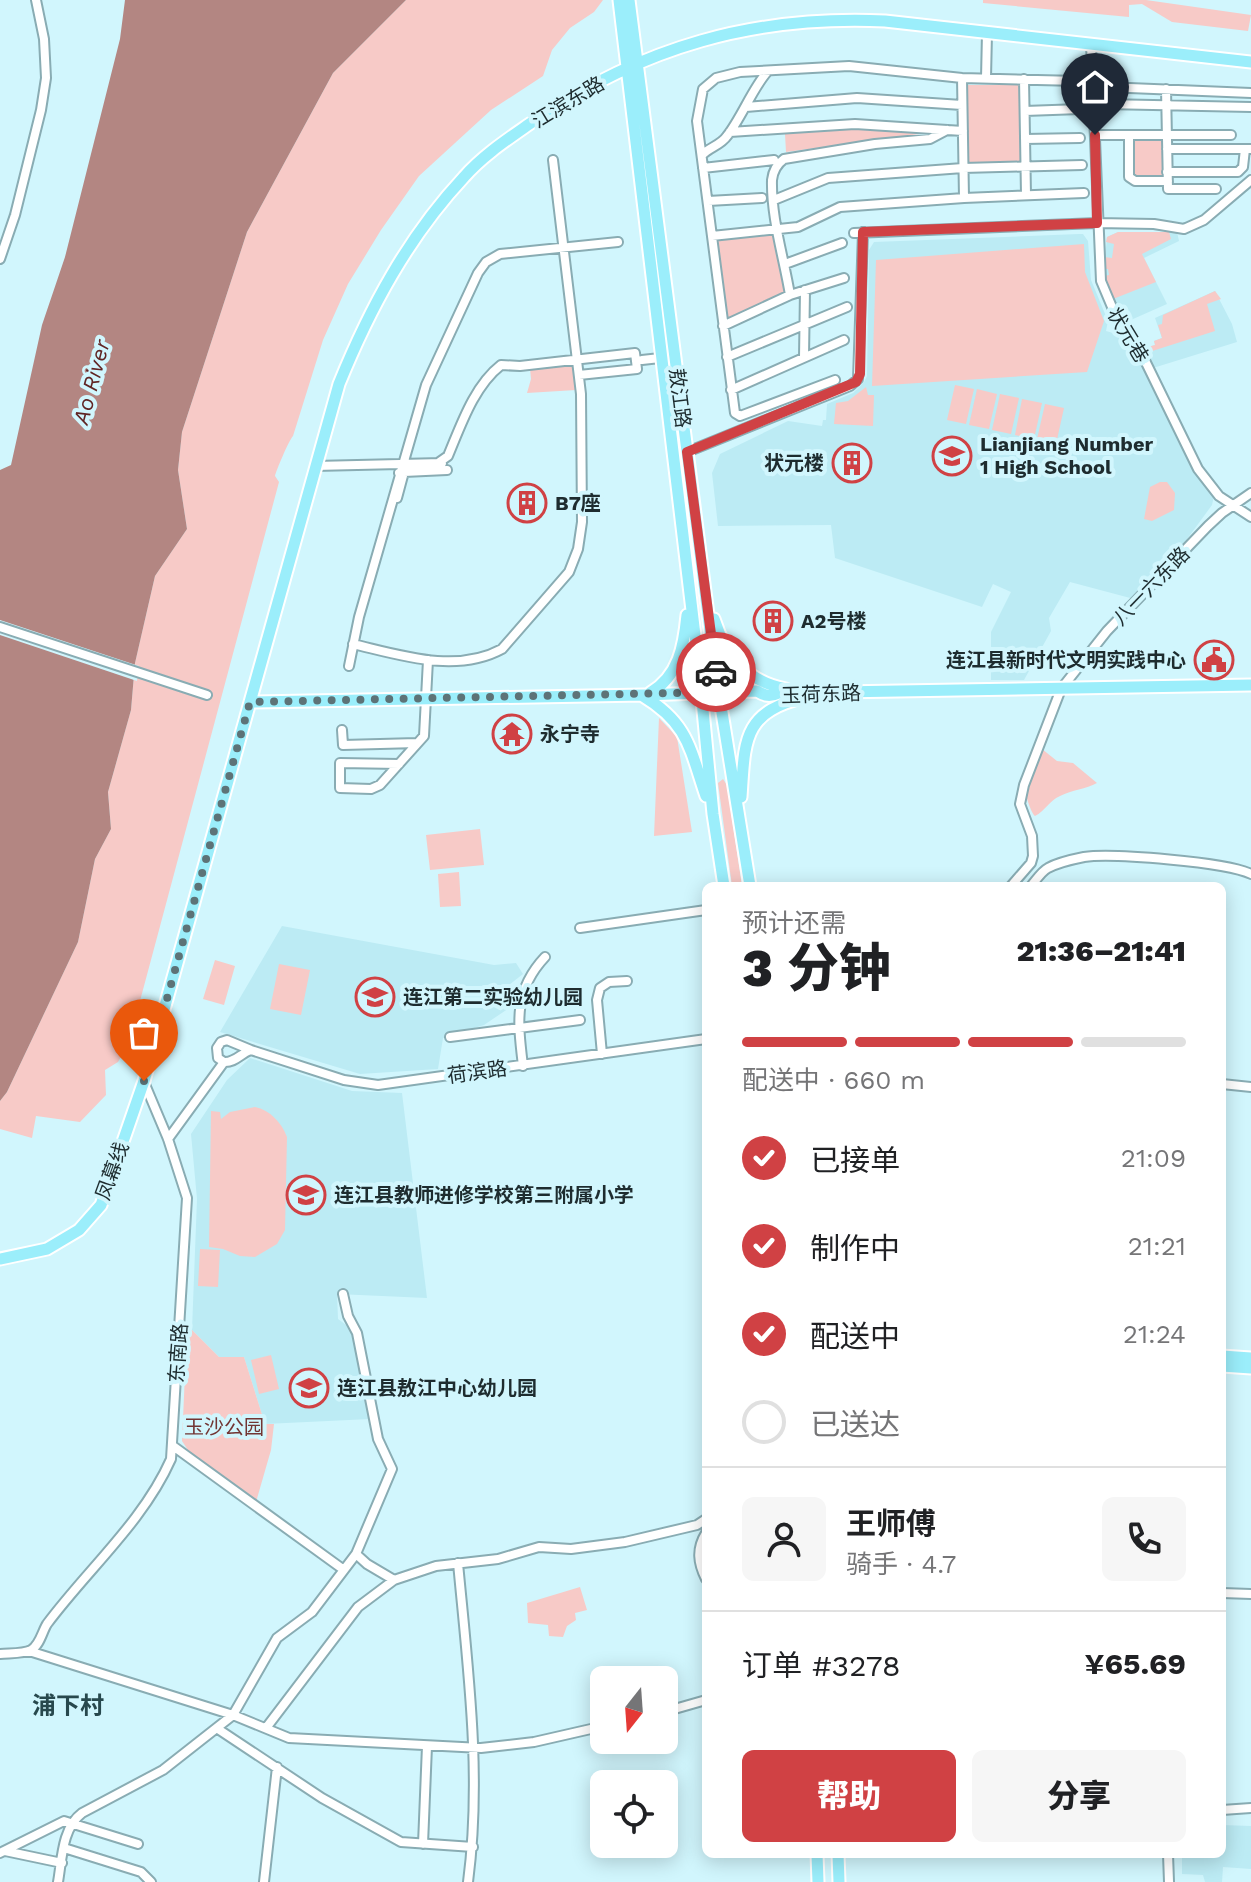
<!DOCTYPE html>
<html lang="zh">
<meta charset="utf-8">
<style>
:root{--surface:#fff;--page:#f6f6f6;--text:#202124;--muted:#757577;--line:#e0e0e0;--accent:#d04144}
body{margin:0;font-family:"Work Sans","Noto Sans SC",sans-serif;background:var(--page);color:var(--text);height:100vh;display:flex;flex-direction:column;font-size:30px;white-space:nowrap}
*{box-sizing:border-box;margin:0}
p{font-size:26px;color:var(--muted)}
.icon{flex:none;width:44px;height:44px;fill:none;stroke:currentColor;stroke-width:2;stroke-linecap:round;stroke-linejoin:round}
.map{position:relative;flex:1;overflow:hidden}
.drawer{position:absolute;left:702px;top:882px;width:524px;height:976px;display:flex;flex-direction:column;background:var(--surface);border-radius:12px;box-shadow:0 4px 20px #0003}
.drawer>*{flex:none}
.needle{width:52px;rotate:197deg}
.controls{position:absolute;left:590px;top:1666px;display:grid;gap:16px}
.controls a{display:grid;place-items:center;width:88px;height:88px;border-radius:12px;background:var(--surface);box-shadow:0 4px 20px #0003;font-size:40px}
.pin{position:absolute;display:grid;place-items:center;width:68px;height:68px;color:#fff;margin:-82px -34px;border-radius:50% 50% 50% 0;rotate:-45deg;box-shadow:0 0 8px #0007}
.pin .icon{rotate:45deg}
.courier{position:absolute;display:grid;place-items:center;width:80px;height:80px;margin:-40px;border:6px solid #d04144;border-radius:50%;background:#fff;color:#222;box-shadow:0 2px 10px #0007}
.summary em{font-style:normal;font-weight:800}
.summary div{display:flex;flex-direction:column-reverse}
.summary{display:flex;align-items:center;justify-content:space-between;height:136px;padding:0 40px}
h1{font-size:52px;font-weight:800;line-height:60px}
.bar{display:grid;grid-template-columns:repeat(4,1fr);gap:12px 8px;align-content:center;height:96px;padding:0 40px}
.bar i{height:10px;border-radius:6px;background:var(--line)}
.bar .selected{background:var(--accent)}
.bar p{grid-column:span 4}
.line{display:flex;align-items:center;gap:20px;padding:0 40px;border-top:2px solid var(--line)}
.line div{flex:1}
.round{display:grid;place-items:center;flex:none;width:84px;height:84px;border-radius:12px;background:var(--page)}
ol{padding:0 40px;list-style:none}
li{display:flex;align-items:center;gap:24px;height:88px}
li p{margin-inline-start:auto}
li .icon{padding:8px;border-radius:50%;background:var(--accent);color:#fff;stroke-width:4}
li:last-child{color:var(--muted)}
li i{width:44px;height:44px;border:4px solid var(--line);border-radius:50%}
.primary-button{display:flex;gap:16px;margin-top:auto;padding:16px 40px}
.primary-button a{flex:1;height:92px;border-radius:12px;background:var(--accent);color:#fff;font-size:32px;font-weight:800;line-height:92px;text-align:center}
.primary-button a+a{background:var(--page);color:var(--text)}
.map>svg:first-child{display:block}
.built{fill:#bcebf4}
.green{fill:#f7cac7}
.water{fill:#b38682}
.pier{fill:#d1f6fd}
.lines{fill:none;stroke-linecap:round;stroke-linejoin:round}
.minor-casing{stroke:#89acb3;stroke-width:12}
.major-casing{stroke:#fff;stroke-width:15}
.minor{stroke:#fff;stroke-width:8}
.major{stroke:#9beefb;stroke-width:11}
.done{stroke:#5d7377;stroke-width:8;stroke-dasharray:0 14.4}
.route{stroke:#d04144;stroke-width:10}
.labels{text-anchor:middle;stroke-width:8;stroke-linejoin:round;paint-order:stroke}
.street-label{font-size:20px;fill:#1e2c2f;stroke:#d1f6fd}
.poi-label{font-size:20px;font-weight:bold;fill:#1e2c2f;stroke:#d1f6fd;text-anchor:start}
.park-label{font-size:20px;fill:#723533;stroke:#d1f6fd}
.water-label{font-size:22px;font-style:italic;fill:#602524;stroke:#d1f6fd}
.quarter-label{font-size:24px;font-weight:bold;fill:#27484d;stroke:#d1f6fd}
</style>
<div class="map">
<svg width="1251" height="1882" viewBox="0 0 1251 1882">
<rect width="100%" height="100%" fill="#d1f6fd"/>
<path class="built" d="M1118,232H1177L1179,241L1144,258L1167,304L1124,323L1109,291L1104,269L1107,237Z
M1079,234H1083L1088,241L1091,280L1108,321L1106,331L1124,336L1135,348L1187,459L1214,496L1212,505L1182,546L1134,599L1070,582L1049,618L1051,631L1024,680H991V632L1011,592L993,584L982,607L835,558L831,525L718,526L712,473L720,454L788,421L822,426L823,420H826L827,404L853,393L864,382L867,376L869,250L874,242Z
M1215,291L1232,324L1237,342L1153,368L1144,348L1155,345L1154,341L1162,338L1155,318Z
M282,926L494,965L516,963L523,974L504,989L515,1004L484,1025L443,1038L438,1069L360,1074L220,1032Z
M250,1058L352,1091L402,1093L427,1298L337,1294L338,1319L353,1330L370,1419L265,1424L244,1357H219L192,1330L197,1199L191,1134L227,1080Z
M1222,1825L1251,1826V1869L1223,1867L1222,1882H1205L1203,1875L1182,1874V1854H1222Z"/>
<path class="green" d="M406,0H603L594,12L570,28L552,50L543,76L491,110L419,176L381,230L348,284L323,340L293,436C289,440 276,471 275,476L279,482L129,1042L118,1062L105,1070L106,1095L80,1122L36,1116L32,1138L0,1129V1101L7,1092L78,942L95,859L111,829L108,792L131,710L135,663L155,576L187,529L178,470L182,432L247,232L333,73Z
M983,0H1146L1251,15L1248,31L1172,22L1142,4L1129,5V17L983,3Z
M966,85H1021L1022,163L967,164Z
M854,128L927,133L786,152L785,134Z
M1132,137L1165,138L1164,178L1131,177Z
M1118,232H1169L1171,239L1142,254L1156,282L1113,299L1104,276L1109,275L1108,269H1104V257L1112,258L1114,244L1106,242L1107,237Z
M775,233L785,295L727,321L716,238Z
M1084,244L1085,272L1104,321L1087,372L872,386L876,260Z
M1215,291L1221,299L1207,304L1215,331L1146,353L1144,348L1155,345L1154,341L1162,338L1158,325L1162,324L1163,315Z
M573,363L576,390L527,393L531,379L530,368Z
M955,385L974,389L966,424L947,420Z
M866,387L868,395H874L873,426L834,424L836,403L848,401Z
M977,389L997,394L989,429L969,425Z
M1000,394L1019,398L1011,434L992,430Z
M1022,399L1042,403L1034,439L1015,435Z
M1045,404L1064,408L1056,444L1037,439Z
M1160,482H1167L1175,493L1174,510L1152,521L1144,519L1150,487Z
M659,718L677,737L692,832L654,836Z
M1042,749L1057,761L1073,763L1097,783C1086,789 1072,790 1060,796C1049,801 1045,811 1035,816C1031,813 1026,796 1025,791C1026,786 1030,783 1031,779C1035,768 1033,758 1042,749Z
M723,779L727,785L742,886H732L718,783Z
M480,829L484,865L430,870L426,835Z
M459,872L461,906L440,907L438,874Z
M215,960L235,966L224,1005L203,999Z
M279,964L310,970L301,1015L270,1009Z
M255,1107C270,1110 282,1123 287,1137L285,1230L277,1244L255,1257L240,1256L223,1249L209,1247L211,1111L220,1112L221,1119L230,1112Z
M200,1249L220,1250L218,1287L198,1286Z
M187,1329L192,1330L219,1357H244L265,1424H274L271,1450L256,1502L190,1453L182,1441Z
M271,1355L279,1389L259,1394L251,1360Z
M580,1587L587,1610L575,1613L576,1620L567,1626L563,1637L549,1636L548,1625L528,1623L527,1603Z"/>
<path class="water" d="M125,0H406L333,73L247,232L182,432L178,470L187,529L155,576L135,663L131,710L108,792L111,829L95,859L78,942L7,1092L0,1101V470L11,465L42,325L65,257L120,39Z"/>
<path class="pier" d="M0,620L139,666L137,681L0,635Z"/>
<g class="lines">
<g class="minor-casing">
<path id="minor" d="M1091,44L1101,281L1120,326L1132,334L1198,469L1219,496L1251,517
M962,78L964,198
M986,78L987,33
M1024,79L1026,195
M1105,87L1251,93
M1166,89L1168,189H1216
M1104,104L1251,107
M746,107L857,98L962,105
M1025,111L1080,109
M730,132L855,124L963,131
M1095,135H1231
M1129,135V177L1135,181H1168
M1025,139L1080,138
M1167,149H1251
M702,155C710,147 721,145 727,136C742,117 753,87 768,71
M703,168L774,160
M1167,172H1238L1243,167L1245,149
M774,200L828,178L963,168L1082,165
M708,201L762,198
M854,233L1097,223L1154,224L1184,229L1204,220L1251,180
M712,236L798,227L840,207L964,198L1084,193
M0,259L15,215L41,110L46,78L44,39L36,0
M785,264L842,243
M790,295L844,278
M723,326L790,295C784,258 771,218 772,180C773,171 777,164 784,159L875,144L930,139L947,130
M727,357L847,307
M804,357L805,290
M642,360L660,358
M835,380L748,413L740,416L735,413L697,121L703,89L716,78L740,72L849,66L962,78L1079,81
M731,390L844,340
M687,452L850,386L858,379L863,232
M438,463L448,456C461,425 474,386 501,365L520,366L635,353L637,369L579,375
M315,466L442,463
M404,472L447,470
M397,498L404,472L399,473
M0,627L207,695
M353,644C400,655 456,674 502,649L569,572L578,549L582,522L581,394L553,160
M349,666L359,617L426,385L478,273L486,262L500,254L618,242
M342,730L343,745L417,743
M399,764L340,763V788L371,789L380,785L424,736L428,660
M1011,886L1031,863L1033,856L1032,836L1020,804L1024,785L1061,689L1107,631L1208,526L1222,513L1251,493
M1031,886C1036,880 1042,871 1048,868C1057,863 1074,859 1084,857C1112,853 1227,862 1251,874
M580,928L706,910
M450,1037L580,1020
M602,1054L597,1000L600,988L609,982L627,981
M224,1062L218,1058L217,1048L221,1042L227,1040L251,1050L344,1080L378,1085L706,1039
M523,1066C518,1023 513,991 545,957
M1222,1084L1251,1087
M168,1139L224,1062C235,1063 241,1053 251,1050
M173,1446L344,1570
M706,1533C696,1549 698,1563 706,1579
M356,1554L367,1564L394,1580
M458,1563C468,1670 482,1776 468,1882
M1222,1593L1251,1594
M29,1651L233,1715L289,1738L481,1748L534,1742L604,1726
M0,1654C9,1653 23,1654 31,1650C40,1645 42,1632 47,1624C88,1569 143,1522 171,1459L187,1198L168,1139L144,1082
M664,1712L706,1700
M266,1728L358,1607L394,1580L436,1566L498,1559L539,1547L571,1549L625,1542L697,1525L706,1519
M218,1729L322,1798L401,1842L473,1847
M1222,1810L1251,1808
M423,1844L427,1746
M64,1848L141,1872L151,1882
M5,1851L62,1863
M0,1853L64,1821L138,1844
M1168,1854L1169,1882
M58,1882C62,1859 62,1828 82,1813L163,1770L233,1715L277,1638L312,1612L356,1554L392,1469L378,1439L357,1333L348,1316L343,1294
M264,1882L277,1767"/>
</g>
<g class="major-casing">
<path id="major" d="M619,0L699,669L713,814L724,886
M629,0L715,669L750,886
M714,619C726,656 746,681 786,689
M650,693C679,676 684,646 687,615
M643,696C688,723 690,749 706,796
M250,702L643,695L757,691C765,696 770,697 779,693L1251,685
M741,797C745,740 742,712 806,697
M0,1259L47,1249L79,1230L101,1205L144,1081L339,384C370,308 408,237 464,177C483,155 511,137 535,120C643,47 754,15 885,21L1251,62
M1222,1356L1251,1358
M1222,1366L1251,1368
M817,1854L818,1882
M838,1854L839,1882"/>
</g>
<use href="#minor" class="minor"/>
<use href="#major" class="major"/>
</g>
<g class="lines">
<path class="done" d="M144,1081L250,702L720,692L716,672"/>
<path class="route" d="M716,672L687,452L856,382L860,374L863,232L1097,223L1095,135"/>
</g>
<defs>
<g id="school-ring" transform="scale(2)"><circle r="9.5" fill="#d1f6fd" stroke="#d04144" stroke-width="1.5"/><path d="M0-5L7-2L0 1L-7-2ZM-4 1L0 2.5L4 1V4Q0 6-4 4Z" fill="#d04144"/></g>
<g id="building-ring" transform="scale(2)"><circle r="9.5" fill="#d1f6fd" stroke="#d04144" stroke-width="1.5"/><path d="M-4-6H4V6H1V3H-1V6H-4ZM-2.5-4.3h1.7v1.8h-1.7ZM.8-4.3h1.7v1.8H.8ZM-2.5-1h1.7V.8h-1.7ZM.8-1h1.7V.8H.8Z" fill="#d04144"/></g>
<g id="civic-ring" transform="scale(2)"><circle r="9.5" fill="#d1f6fd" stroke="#d04144" stroke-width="1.5"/><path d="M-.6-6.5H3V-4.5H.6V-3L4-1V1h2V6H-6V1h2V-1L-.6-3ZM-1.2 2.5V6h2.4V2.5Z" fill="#d04144"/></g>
<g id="temple-ring" transform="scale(2)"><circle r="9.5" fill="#d1f6fd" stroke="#d04144" stroke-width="1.5"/><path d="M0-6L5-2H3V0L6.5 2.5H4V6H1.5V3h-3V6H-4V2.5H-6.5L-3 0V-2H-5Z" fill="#d04144"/></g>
</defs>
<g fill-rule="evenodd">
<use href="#school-ring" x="952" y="456"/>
<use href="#building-ring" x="852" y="463"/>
<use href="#building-ring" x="527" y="503"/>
<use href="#building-ring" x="773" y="621"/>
<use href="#civic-ring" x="1214" y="660"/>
<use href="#temple-ring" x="512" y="734"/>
<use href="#school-ring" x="375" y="997"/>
<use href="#school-ring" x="306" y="1195"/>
<use href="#school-ring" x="309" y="1388"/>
</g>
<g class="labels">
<g class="street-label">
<text transform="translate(568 102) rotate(-31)" y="7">江滨东路</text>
<text transform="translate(1128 335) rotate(59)" y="7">状元巷</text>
<text transform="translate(680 398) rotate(83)" y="7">敖江路</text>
<text transform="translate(1151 586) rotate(-46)" y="7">八一六东路</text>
<text transform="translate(821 694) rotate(-2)" y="7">玉荷东路</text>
<text transform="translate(477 1072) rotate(-8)" y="7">荷滨路</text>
<text transform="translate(112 1171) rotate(-70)" y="7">凤幕线</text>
<text transform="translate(178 1353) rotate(-86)" y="7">东南路</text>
</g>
<g class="poi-label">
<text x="980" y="451">Lianjiang Number<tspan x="980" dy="23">1 High School</tspan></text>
<text x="824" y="470" text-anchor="end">状元楼</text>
<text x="555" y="510">B7座</text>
<text x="801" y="628">A2号楼</text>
<text x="1186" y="667" text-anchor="end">连江县新时代文明实践中心</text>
<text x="540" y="741">永宁寺</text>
<text x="403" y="1004">连江第二实验幼儿园</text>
<text x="334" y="1202">连江县教师进修学校第三附属小学</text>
<text x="337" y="1395">连江县敖江中心幼儿园</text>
</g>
<g class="park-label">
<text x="224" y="1434">玉沙公园</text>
</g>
<g class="water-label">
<text transform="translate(91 382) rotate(-75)" y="8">Ao River</text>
</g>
<g class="quarter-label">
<text x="68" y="1714">浦下村</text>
</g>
</g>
</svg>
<div class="controls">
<a><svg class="needle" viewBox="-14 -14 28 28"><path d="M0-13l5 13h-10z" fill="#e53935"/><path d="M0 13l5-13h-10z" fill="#757577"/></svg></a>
<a><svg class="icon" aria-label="locate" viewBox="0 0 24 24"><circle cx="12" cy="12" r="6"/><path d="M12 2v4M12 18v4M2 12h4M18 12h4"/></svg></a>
</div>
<div class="pin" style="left:144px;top:1081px;background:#ea580c"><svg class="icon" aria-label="bag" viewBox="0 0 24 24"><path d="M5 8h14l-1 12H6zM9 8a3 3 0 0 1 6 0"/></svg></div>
<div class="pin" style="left:1095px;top:135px;background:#1f2937"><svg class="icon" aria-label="home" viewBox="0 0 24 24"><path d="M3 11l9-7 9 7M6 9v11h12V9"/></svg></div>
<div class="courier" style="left:716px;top:672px"><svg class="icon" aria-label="car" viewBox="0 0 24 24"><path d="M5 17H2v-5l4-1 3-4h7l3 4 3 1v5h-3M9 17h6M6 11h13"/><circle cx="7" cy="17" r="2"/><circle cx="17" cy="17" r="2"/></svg></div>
<section class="drawer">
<div class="summary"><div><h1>3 分钟</h1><p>预计还需</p></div><em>21:36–21:41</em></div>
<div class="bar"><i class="selected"></i><i class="selected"></i><i class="selected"></i><i></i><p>配送中 · 660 m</p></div>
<ol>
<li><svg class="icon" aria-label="check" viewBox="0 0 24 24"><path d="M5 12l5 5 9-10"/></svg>已接单<p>21:09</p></li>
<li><svg class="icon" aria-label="check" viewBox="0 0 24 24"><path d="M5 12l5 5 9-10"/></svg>制作中<p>21:21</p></li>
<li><svg class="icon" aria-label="check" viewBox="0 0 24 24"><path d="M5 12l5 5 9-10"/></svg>配送中<p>21:24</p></li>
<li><i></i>已送达</li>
</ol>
<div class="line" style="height:144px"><a class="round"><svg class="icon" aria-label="person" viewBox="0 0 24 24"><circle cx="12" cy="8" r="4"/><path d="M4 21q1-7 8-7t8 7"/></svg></a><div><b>王师傅</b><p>骑手 · 4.7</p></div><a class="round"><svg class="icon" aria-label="phone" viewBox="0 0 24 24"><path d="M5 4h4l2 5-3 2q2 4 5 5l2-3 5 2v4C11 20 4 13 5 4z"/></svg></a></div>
<div class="line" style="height:104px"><div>订单 #3278</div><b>¥65.69</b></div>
<div class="primary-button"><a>帮助</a><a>分享</a></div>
</section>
</div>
